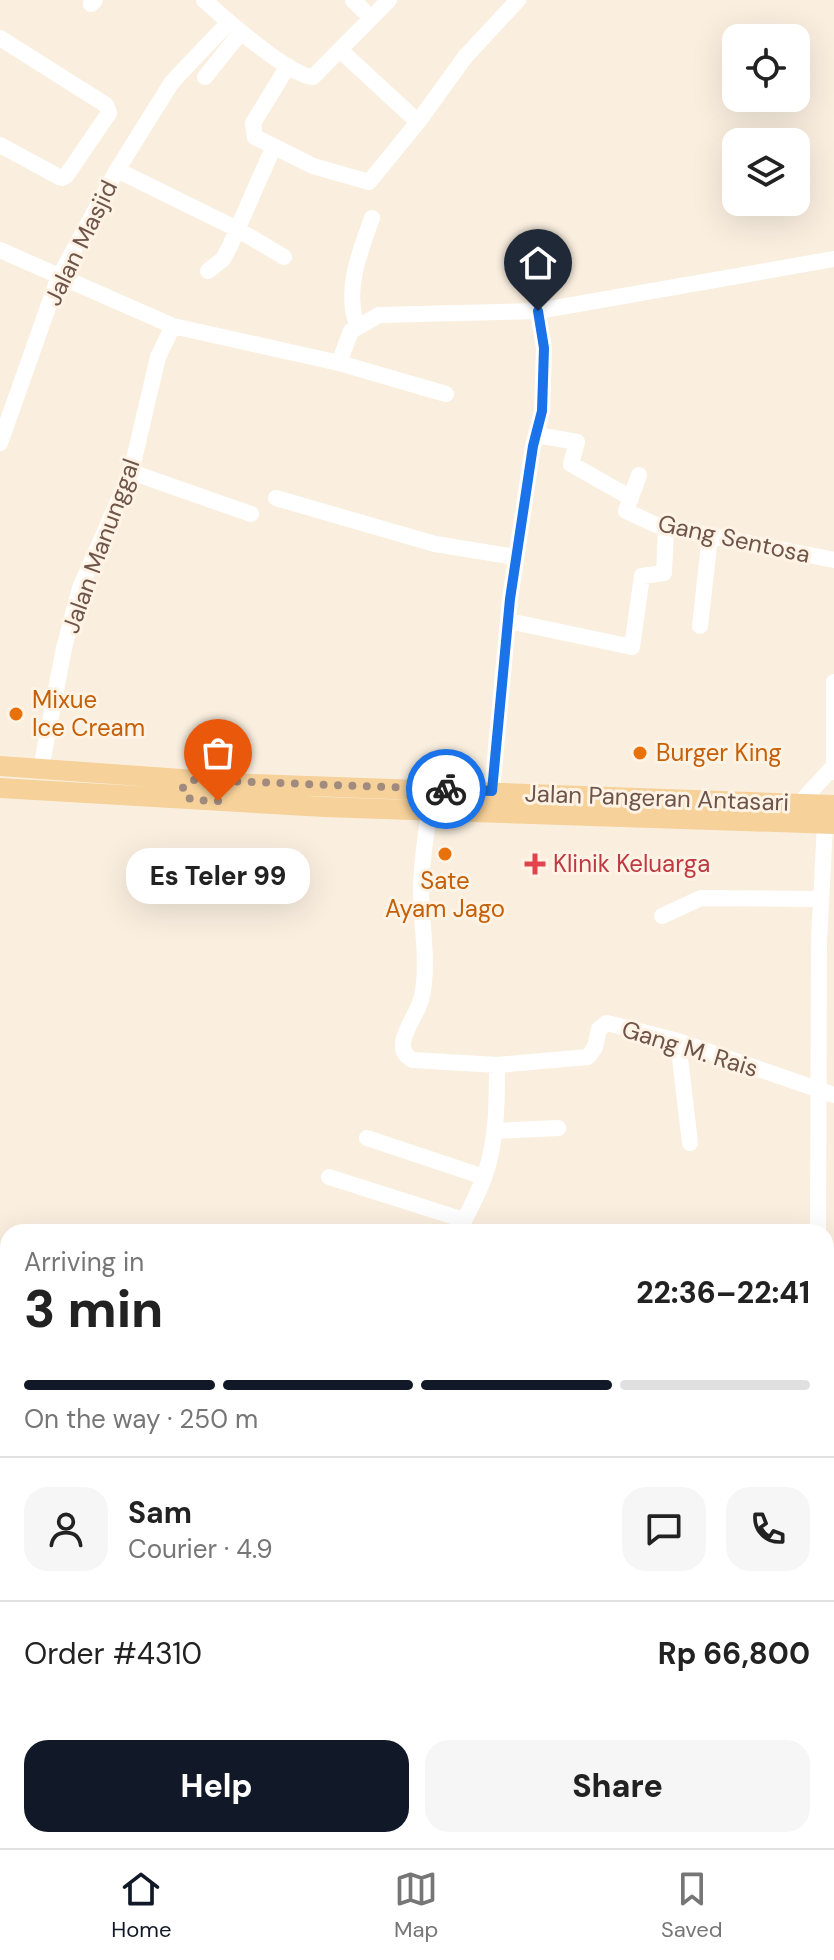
<!DOCTYPE html>
<meta charset="utf-8">
<style>
:root{--surface:#fff;--page:#f6f6f6;--text:#222;--muted:#767676;--line:#e0e0e0;--accent:#111827}
body{margin:0;font-family:"DM Sans",sans-serif;background:var(--page);color:var(--text);height:100vh;display:flex;flex-direction:column;font-size:30px;white-space:nowrap}
*{box-sizing:border-box;margin:0}
p{font-size:26px;color:var(--muted)}
.icon{flex:none;width:44px;height:44px;fill:none;stroke:currentColor;stroke-width:2;stroke-linecap:round;stroke-linejoin:round}
.map{position:relative;flex:1;overflow:hidden}
.details{position:absolute;left:0px;top:1224px;width:834px;height:624px;display:flex;flex-direction:column;background:var(--surface);border-radius:24px 24px 0 0;box-shadow:0 8px 32px #0002}
.details>*{flex:none}
.controls{position:absolute;left:722px;top:24px;display:grid;gap:16px}
.controls a{display:grid;place-items:center;width:88px;height:88px;border-radius:16px;background:var(--surface);box-shadow:0 8px 32px #0002;font-size:40px}
.pin{position:absolute;display:grid;place-items:center;width:68px;height:68px;color:#fff;margin:-82px -34px;border-radius:50% 50% 50% 0;rotate:-45deg;box-shadow:0 0 8px #0007}
.pin .icon{rotate:45deg}
.courier{position:absolute;display:grid;place-items:center;width:80px;height:80px;margin:-40px;border:6px solid #1a73e8;border-radius:50%;background:#fff;color:#222;box-shadow:0 2px 10px #0007}
.bubble{position:absolute;height:56px;border-radius:24px;background:var(--surface);box-shadow:0 8px 32px #0002;font-size:26px;font-weight:800;line-height:56px;text-align:center}
.headline em{font-style:normal;font-weight:800}
.headline div{display:flex;flex-direction:column-reverse}
.headline{display:flex;align-items:center;justify-content:space-between;height:136px;padding:0 24px}
h1{font-size:52px;font-weight:800;line-height:60px}
.bar{display:grid;grid-template-columns:repeat(4,1fr);gap:12px 8px;align-content:center;height:96px;padding:0 24px}
.bar i{height:10px;border-radius:6px;background:var(--line)}
.bar .selected{background:var(--accent)}
.bar p{grid-column:span 4}
.line{display:flex;align-items:center;gap:20px;padding:0 24px;border-top:2px solid var(--line)}
.line div{flex:1}
.round{display:grid;place-items:center;flex:none;width:84px;height:84px;border-radius:24px;background:var(--page)}
.action{display:flex;gap:16px;margin-top:auto;padding:16px 24px}
.action a{flex:1;height:92px;border-radius:24px;background:var(--accent);color:#fff;font-size:32px;font-weight:800;line-height:92px;text-align:center}
.action a+a{background:var(--page);color:var(--text)}
.tab-bar{display:flex;justify-content:space-around;align-items:center;height:112px;border-top:2px solid var(--line);background:var(--surface);font-size:22px;color:var(--muted)}
.tab-bar a{display:grid;justify-items:center;gap:4px}
.tab-bar .selected{color:var(--accent)}
.map>svg:first-child{display:block}
.lines{fill:none;stroke-linecap:round;stroke-linejoin:round}
.minor{stroke:#fff;stroke-width:16}
.major{stroke:#f6d19a;stroke-width:20}
.done{stroke:#a08b7e;stroke-width:8;stroke-dasharray:0 14.4}
.route{stroke:#1a73e8;stroke-width:10}
.food-dot{fill:#e8710a;stroke:#fef3e5;stroke-width:3}
.health-dot{fill:#e0444e;stroke:#fef3e5;stroke-width:3}
.labels{text-anchor:middle;stroke-width:6;stroke-linejoin:round;paint-order:stroke}
.street-label{font-size:24px;fill:#6f5549;stroke:#fef3e5}
.food-label{font-size:24px;fill:#c56008;stroke:#fef3e5;text-anchor:start}
.health-label{font-size:24px;fill:#be3a42;stroke:#fef3e5;text-anchor:start}
</style>
<div class="map">
<svg width="834" height="1848" viewBox="0 0 834 1848">
<rect width="100%" height="100%" fill="#faefdf"/>
<g class="lines">
<path class="minor" d="M204,0C224,18 289,76 313,77L389,0
M353,0L371,18
M91,4L95,0
M0,38L106,105L109,113L66,176L61,178L0,145
M340,50L418,122
M288,66L253,123L255,137L313,166L369,182L418,122L465,57L518,0
M205,77L241,32
M117,170L237,229L284,257
M0,250L173,326L339,363L446,394
M208,271L223,259L230,246L273,148
M357,325C344,289 360,252 372,218
M339,363L351,331L379,315L538,311L834,259
M536,435L577,442L571,464L631,498
M0,443L58,279L117,170L172,82L229,22
M131,472L251,514
M639,475L626,511L656,525L834,560
M276,498L435,544L516,557
M509,621L632,647L642,576L664,573L666,527
M700,626L710,536
M834,682V772
M41,769L64,648L80,588L131,472L158,357L173,326
M492,791L510,599L533,446L542,411L544,348L538,311
M799,804L832,768
M429,810C426,837 421,864 421,890C421,924 429,963 422,996C419,1016 387,1047 413,1060L497,1065L588,1057L595,1047L599,1029L607,1023L678,1041L834,1095
M662,916L701,898L821,899
M678,1041L690,1143
M495,1131L558,1128
M367,1138L484,1177
M329,1177L464,1220
M459,1232C467,1213 478,1195 485,1175C497,1139 497,1103 497,1065
M818,1232L819,941L825,824
M826,1519L834,1512
M826,1558L834,1549
M826,1569L833,1614L826,1649
M735,1840L747,1848
M712,1848L716,1840"/>
<path class="major" d="M0,766L251,784L834,805
M0,788L324,807L834,824"/>
</g>
<g class="lines">
<path class="done" d="M218,801L192,800L183,794V786L193,780L446,789"/>
<path class="route" d="M446,789L492,791L510,599L533,446L542,411L544,348L538,311"/>
</g>
<g class="food-dot">
<circle cx="16" cy="714" r="8"/>
<circle cx="640" cy="753" r="8"/>
<circle cx="445" cy="854" r="8"/>
</g>
<path class="health-dot" d="M531 852h8v8h8v8h-8v8h-8v-8h-8v-8h8z"/>
<g class="labels">
<g class="street-label">
<text transform="translate(81 243) rotate(-64)" y="8">Jalan Masjid</text>
<text transform="translate(734 539) rotate(12)" y="8">Gang Sentosa</text>
<text transform="translate(101 546) rotate(-70)" y="8">Jalan Manunggal</text>
<text transform="translate(657 798) rotate(2)" y="8">Jalan Pangeran Antasari</text>
<text transform="translate(690 1049) rotate(17)" y="8">Gang M. Rais</text>
</g>
<g class="food-label">
<text x="32" y="708">Mixue<tspan x="32" dy="28">Ice Cream</tspan></text>
<text x="656" y="761">Burger King</text>
<text x="445" y="889" text-anchor="middle">Sate<tspan x="445" dy="28">Ayam Jago</tspan></text>
</g>
<g class="health-label">
<text x="553" y="872">Klinik Keluarga</text>
</g>
</g>
</svg>
<div class="controls">
<a><svg class="icon" aria-label="locate" viewBox="0 0 24 24"><circle cx="12" cy="12" r="6"/><path d="M12 2v4M12 18v4M2 12h4M18 12h4"/></svg></a>
<a><svg class="icon" aria-label="layers" viewBox="0 0 24 24"><path d="M12 4l9 5-9 5-9-5zM3 14l9 5 9-5"/></svg></a>
</div>
<div class="pin" style="left:218px;top:801px;background:#ea580c"><svg class="icon" aria-label="bag" viewBox="0 0 24 24"><path d="M5 8h14l-1 12H6zM9 8a3 3 0 0 1 6 0"/></svg></div>
<div class="pin" style="left:538px;top:311px;background:#1f2937"><svg class="icon" aria-label="home" viewBox="0 0 24 24"><path d="M3 11l9-7 9 7M6 9v11h12V9"/></svg></div>
<div class="courier" style="left:446px;top:789px"><svg class="icon" aria-label="bike" viewBox="0 0 24 24"><circle cx="6" cy="16" r="4"/><circle cx="18" cy="16" r="4"/><path d="M6 16l4-8h5l3 8M10 8l3 8H6M13 5h3"/></svg></div>
<div class="bubble" style="left:126px;top:848px;width:184px">Es Teler 99</div>
<section class="details">
<div class="headline"><div><h1>3 min</h1><p>Arriving in</p></div><em>22:36–22:41</em></div>
<div class="bar"><i class="selected"></i><i class="selected"></i><i class="selected"></i><i></i><p>On the way · 250 m</p></div>
<div class="line" style="height:144px"><a class="round"><svg class="icon" aria-label="person" viewBox="0 0 24 24"><circle cx="12" cy="8" r="4"/><path d="M4 21q1-7 8-7t8 7"/></svg></a><div><b>Sam</b><p>Courier · 4.9</p></div><a class="round"><svg class="icon" aria-label="chat" viewBox="0 0 24 24"><path d="M4 5h16v11H9l-5 4z"/></svg></a><a class="round"><svg class="icon" aria-label="phone" viewBox="0 0 24 24"><path d="M5 4h4l2 5-3 2q2 4 5 5l2-3 5 2v4C11 20 4 13 5 4z"/></svg></a></div>
<div class="line" style="height:104px"><div>Order #4310</div><b>Rp 66,800</b></div>
<div class="action"><a>Help</a><a>Share</a></div>
</section>
</div>
<nav class="tab-bar">
<a class="selected"><svg class="icon" aria-label="home" viewBox="0 0 24 24"><path d="M3 11l9-7 9 7M6 9v11h12V9"/></svg>Home</a>
<a><svg class="icon" aria-label="map" viewBox="0 0 24 24"><path d="M3 6l6-2 6 2 6-2v14l-6 2-6-2-6 2zM9 4v14M15 6v14"/></svg>Map</a>
<a><svg class="icon" aria-label="saved" viewBox="0 0 24 24"><path d="M7 4h10v16l-5-4-5 4z"/></svg>Saved</a>
</nav>
